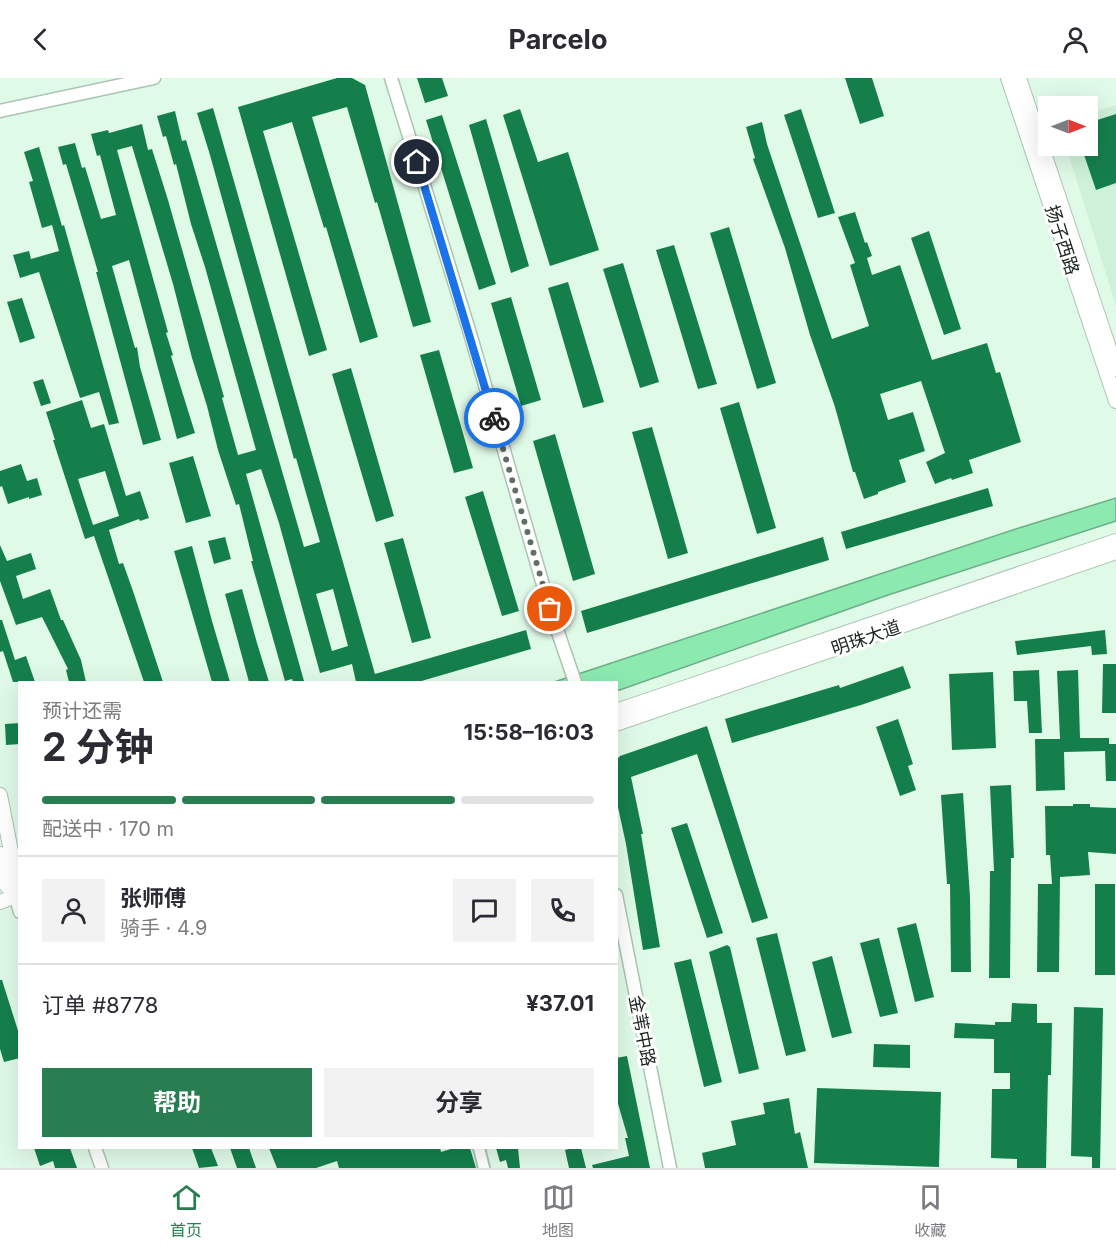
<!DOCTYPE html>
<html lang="zh">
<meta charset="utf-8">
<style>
:root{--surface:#fff;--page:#f2f2f3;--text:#2b2b33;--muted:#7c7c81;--line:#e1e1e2;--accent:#297e51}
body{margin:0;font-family:Inter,"Noto Sans SC",sans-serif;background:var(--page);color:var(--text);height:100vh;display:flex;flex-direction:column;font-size:22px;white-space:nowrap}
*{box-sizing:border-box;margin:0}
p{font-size:20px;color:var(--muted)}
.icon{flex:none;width:33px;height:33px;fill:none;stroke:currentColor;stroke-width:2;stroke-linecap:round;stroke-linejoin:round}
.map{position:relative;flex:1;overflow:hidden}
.drawer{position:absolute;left:18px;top:603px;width:600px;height:468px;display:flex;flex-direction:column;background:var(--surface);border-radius:0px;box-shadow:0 6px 24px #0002}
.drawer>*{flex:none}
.needle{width:39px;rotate:90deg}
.tools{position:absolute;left:1038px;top:18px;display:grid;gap:12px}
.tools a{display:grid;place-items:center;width:60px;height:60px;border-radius:0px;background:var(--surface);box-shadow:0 6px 24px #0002;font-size:30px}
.pin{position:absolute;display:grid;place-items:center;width:51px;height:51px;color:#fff;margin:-26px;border:3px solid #fff;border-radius:50%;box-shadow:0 2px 6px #0007}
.courier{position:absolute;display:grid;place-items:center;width:60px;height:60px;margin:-30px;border:4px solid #1a73e8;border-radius:50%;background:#fff;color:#222;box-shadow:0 2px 8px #0007}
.headline em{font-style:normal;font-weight:700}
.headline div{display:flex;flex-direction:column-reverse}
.headline{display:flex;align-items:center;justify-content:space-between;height:102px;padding:0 24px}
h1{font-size:39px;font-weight:700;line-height:45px}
.bar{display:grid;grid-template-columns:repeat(4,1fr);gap:9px 6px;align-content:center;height:72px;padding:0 24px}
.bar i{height:8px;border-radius:4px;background:var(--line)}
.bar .selected{background:var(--accent)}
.bar p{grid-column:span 4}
.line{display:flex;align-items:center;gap:15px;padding:0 24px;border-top:2px solid var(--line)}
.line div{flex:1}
.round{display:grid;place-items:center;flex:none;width:63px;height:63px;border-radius:0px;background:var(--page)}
.button{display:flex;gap:12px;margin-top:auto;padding:12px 24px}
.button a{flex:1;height:69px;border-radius:0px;background:var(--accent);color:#fff;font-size:24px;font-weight:700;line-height:69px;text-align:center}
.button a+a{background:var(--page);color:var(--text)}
header{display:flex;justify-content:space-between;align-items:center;height:78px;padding:0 24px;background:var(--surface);font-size:27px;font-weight:700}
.menu{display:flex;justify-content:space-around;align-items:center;height:84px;border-top:2px solid var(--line);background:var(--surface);font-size:16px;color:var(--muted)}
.menu a{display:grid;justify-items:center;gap:3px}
.menu .selected{color:var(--accent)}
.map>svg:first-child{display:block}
.built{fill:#cff1da}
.water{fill:#8ceab1;stroke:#6aaf85;stroke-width:1.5}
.building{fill:#157f4c;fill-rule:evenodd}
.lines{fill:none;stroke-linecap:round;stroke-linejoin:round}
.minor-casing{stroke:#abc4b3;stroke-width:14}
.tertiary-casing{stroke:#abc4b3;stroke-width:15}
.secondary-casing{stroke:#abc4b3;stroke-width:16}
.minor{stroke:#fff;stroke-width:10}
.tertiary{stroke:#fff;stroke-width:12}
.secondary{stroke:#fff;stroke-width:14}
.done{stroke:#617065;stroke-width:6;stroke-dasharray:0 10.8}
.route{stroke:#1a73e8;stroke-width:8}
.labels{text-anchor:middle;stroke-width:6;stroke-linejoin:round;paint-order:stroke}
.street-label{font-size:18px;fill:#1c251f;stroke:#fff}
</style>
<header><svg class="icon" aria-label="back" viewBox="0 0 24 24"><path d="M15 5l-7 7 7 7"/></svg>Parcelo<svg class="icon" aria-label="person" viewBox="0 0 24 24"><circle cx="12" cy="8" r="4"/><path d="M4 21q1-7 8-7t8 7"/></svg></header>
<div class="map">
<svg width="1116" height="1090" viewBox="0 0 1116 1090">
<rect width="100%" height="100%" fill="#e0fae8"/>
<path class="built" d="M1116,27V228L1066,68H1088V36Z"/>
<path class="water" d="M1116,420V443L888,517L617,613L616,604H554L1019,450Z"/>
<path class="building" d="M337,0H352L365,7L431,244L413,249L377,124L375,125L347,29L312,39L378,259L360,265L326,149L324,150L292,44L263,53L327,272L309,278L238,29Z
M417,0H442L448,18L425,25Z
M845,0H872L884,38L860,46Z
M213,30L375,596L526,552L531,571L418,604H356L352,586L320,595L279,445L261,391L246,396L304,603L293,604L292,601L285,603L251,483H253L239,426L236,427L218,372L207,328L192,280L173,206L132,68L117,72L168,254L166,255L173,277L171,278L195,355L177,361L129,182L112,188L135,270L137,269L140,289L161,362L143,367L96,194H98L66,86L63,87L58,69L75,65L82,90L85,89L101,141L116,137L100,77L97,78L91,56L108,52L109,55L142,46L148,72L152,71L168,122L224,319L222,320L238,377L256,372L205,189L191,146L176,86L174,87L166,58L163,59L157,38L175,33L182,63L186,62L194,89L304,469L320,464L296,380L294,381L210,77L197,35ZM333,511L348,568L332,573L316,516Z
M520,31L538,84L568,74L599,172L550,188L503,37Z
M801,31L835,135L818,140L784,37Z
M1116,36V105L1096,112L1081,68H1088V45Z
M442,37L496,206L479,212L426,42Z
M486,41L529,188L511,195L469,47Z
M762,44L767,66L832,261L869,248L850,187L855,185L838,139L855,134L865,165L867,164L872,178L867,180L872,197L900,187L932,282L987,265L996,295L1000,294L1021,364L969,382L973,395L952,402L951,400L935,406L926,384L945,375L921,303L880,316L888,342L913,334L925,373L899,382L906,404L878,414V416L864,421L855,394H853L835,329L810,257L785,170L753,81L755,80L746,49Z
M39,69L62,148L64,147L119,345L109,347L99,314L80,320L39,194L20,200L13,177L29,173L31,181L59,173L52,147L42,150L29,104L33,103L24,74Z
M729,149L776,305L757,311L710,155Z
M929,153L961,251L944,257L911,160Z
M674,167L717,306L698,311L656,172Z
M623,185L659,304L640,310L603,191Z
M568,204L604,324L583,330L548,210Z
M511,219L541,322L521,328L491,225Z
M22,220L35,260L20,265L7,224Z
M439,272L473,390L454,395L420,277Z
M351,290L394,438L376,444L332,296Z
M43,301L51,325L41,328L33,304Z
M82,322L91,350L104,346L126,418L140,413L149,440L140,443L139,441L109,452L119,486L123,485L133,513L163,604H144L94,458L85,461L53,362H55L46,334ZM105,393L119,438L93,447L78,401Z
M739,324L776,450L757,456L720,330Z
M652,349L688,475L668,481L632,354Z
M555,356L595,496L573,503L533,363Z
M193,378L211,438L186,445L169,385Z
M21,386L27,403L37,400L42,417L29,421V419L8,426L2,408L0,409V393Z
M988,410L993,428L846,471L841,454Z
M483,413L519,533L502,538L465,419Z
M225,459L231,481L214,486L208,463Z
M823,459L829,482L587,555L581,533Z
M403,460L431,560L412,565L384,465Z
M0,467L7,483L31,475L36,491L16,498L23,521L50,511L61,542H63L81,582L86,604H69L66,592L68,591L42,539L16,547L0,503Z
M192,468L212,543L230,604H212L174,473Z
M242,511L257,565L269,604H249L225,516Z
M0,542H2L15,582L26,578L35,604H13L3,573L0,574Z
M1105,552L1107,576L1092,577L1091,568L1017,577L1015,563Z
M1103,586H1116V635H1102Z
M903,588L911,610L861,627L732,665L725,641L839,607L840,610Z
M1039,592L1042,655H1029L1027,623H1014L1013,593Z
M1078,592L1080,660H1109V666H1116V703H1106L1105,673L1064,674L1065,712L1036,713L1035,661H1060L1057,593Z
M993,594L996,670L952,672L949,596Z
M898,641L913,686L908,688L916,712L900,718L876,649Z
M20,645V666L6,667L5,646Z
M707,648L768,840L752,845L697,676L631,699L643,756H641L660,869L643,872L626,766L616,720V682L620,678Z
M1011,707L1014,780H1011L1010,900H989L990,793H994L990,708Z
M963,715L970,819L971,894H951L950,806H947L941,717Z
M1073,726H1090V729L1116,730V776L1088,774L1090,797L1060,799L1059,894H1037L1038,806H1052L1050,777H1046L1045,728H1073Z
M687,745L723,855L707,860L671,750Z
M1095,806H1115V897H1095Z
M916,845L934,919L915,924L897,850Z
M777,855L806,973L786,978L756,860Z
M879,860L898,935L880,939L860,865Z
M727,867L730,869L759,991L739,996L709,874Z
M832,878L852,955L832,960L812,884Z
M691,881L722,1004L704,1009L674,885Z
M0,902H2L20,959V980L4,984L0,971Z
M1012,925L1037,926V945H1052L1051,997H1048L1046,1090H1017V1081L991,1080L992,1011H1010V995H994V961L954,960L955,945L995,947V944H1011Z
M1074,929L1103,930L1100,1090H1092V1079L1071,1078Z
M874,966L910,967V990L873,989Z
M627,978L650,1090H593L592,1087L629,1078L625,1060H628L616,1019V980Z
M817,1010L941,1014L939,1089L814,1085Z
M789,1020L795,1056L800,1054L808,1090H705L702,1075L736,1067L731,1043L765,1036L763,1025Z
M34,1070H70L77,1090H55L53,1083L40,1088Z
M192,1070H211L218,1088L199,1090Z
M230,1070H249L256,1090H237Z
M269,1070H440L441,1074L454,1070H470L476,1090H339L337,1083L316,1090H277Z
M496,1070H518L520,1090H508L506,1082L500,1084Z
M573,1070H581L586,1090H569L565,1072Z"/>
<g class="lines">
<g class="minor-casing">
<path id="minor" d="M479,1070L484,1090"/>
</g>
<g class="tertiary-casing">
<path id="tertiary" d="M391,0L469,252L550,531L575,604
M0,33L154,0
M15,817L20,834
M616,817L670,1090
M95,1070L102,1090"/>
</g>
<g class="secondary-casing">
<path id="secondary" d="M1008,0L1116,323
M1019,0L1116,291
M616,633L1116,463
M616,646L1116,474
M0,717L17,804L15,817
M0,776L6,807L15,817
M0,824L20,816"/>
</g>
<use href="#minor" class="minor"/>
<use href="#tertiary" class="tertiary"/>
<use href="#secondary" class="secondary"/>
</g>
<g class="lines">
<path class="done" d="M494,340L550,531"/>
<path class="route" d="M417,84L494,340"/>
</g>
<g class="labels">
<g class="street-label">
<text transform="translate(1062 162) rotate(72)" y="6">扬子西路</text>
<text transform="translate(866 560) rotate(-19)" y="6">明珠大道</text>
<text transform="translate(642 953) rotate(79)" y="6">金苇中路</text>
</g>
</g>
</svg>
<div class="tools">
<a><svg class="needle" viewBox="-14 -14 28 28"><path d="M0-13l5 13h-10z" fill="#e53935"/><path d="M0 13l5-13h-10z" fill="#7c7c81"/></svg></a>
</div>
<div class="pin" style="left:550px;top:531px;background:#ea580c"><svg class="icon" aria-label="bag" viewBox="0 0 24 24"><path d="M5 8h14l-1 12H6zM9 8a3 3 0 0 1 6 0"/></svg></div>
<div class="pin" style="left:417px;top:84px;background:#1f2937"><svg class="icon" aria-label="home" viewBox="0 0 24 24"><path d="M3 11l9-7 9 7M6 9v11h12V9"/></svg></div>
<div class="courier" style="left:494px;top:340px"><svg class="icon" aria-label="bike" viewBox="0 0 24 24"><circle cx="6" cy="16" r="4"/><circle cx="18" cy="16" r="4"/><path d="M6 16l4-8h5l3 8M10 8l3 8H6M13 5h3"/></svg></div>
<section class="drawer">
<div class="headline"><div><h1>2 分钟</h1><p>预计还需</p></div><em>15:58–16:03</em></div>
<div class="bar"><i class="selected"></i><i class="selected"></i><i class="selected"></i><i></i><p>配送中 · 170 m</p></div>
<div class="line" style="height:108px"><a class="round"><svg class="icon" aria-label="person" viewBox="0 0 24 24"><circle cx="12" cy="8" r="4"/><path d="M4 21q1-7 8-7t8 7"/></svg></a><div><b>张师傅</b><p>骑手 · 4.9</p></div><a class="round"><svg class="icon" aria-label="chat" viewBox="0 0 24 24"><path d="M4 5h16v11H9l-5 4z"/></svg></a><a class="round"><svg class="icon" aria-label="phone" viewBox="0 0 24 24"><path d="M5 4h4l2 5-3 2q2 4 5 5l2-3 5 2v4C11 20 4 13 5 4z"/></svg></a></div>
<div class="line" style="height:78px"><div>订单 #8778</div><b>¥37.01</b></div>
<div class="button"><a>帮助</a><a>分享</a></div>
</section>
</div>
<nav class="menu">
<a class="selected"><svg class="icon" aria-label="home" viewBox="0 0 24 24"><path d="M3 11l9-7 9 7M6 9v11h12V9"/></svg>首页</a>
<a><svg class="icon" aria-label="map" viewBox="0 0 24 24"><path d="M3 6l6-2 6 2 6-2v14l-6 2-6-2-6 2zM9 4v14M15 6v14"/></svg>地图</a>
<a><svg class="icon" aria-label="saved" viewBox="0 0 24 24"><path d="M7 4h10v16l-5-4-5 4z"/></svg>收藏</a>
</nav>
